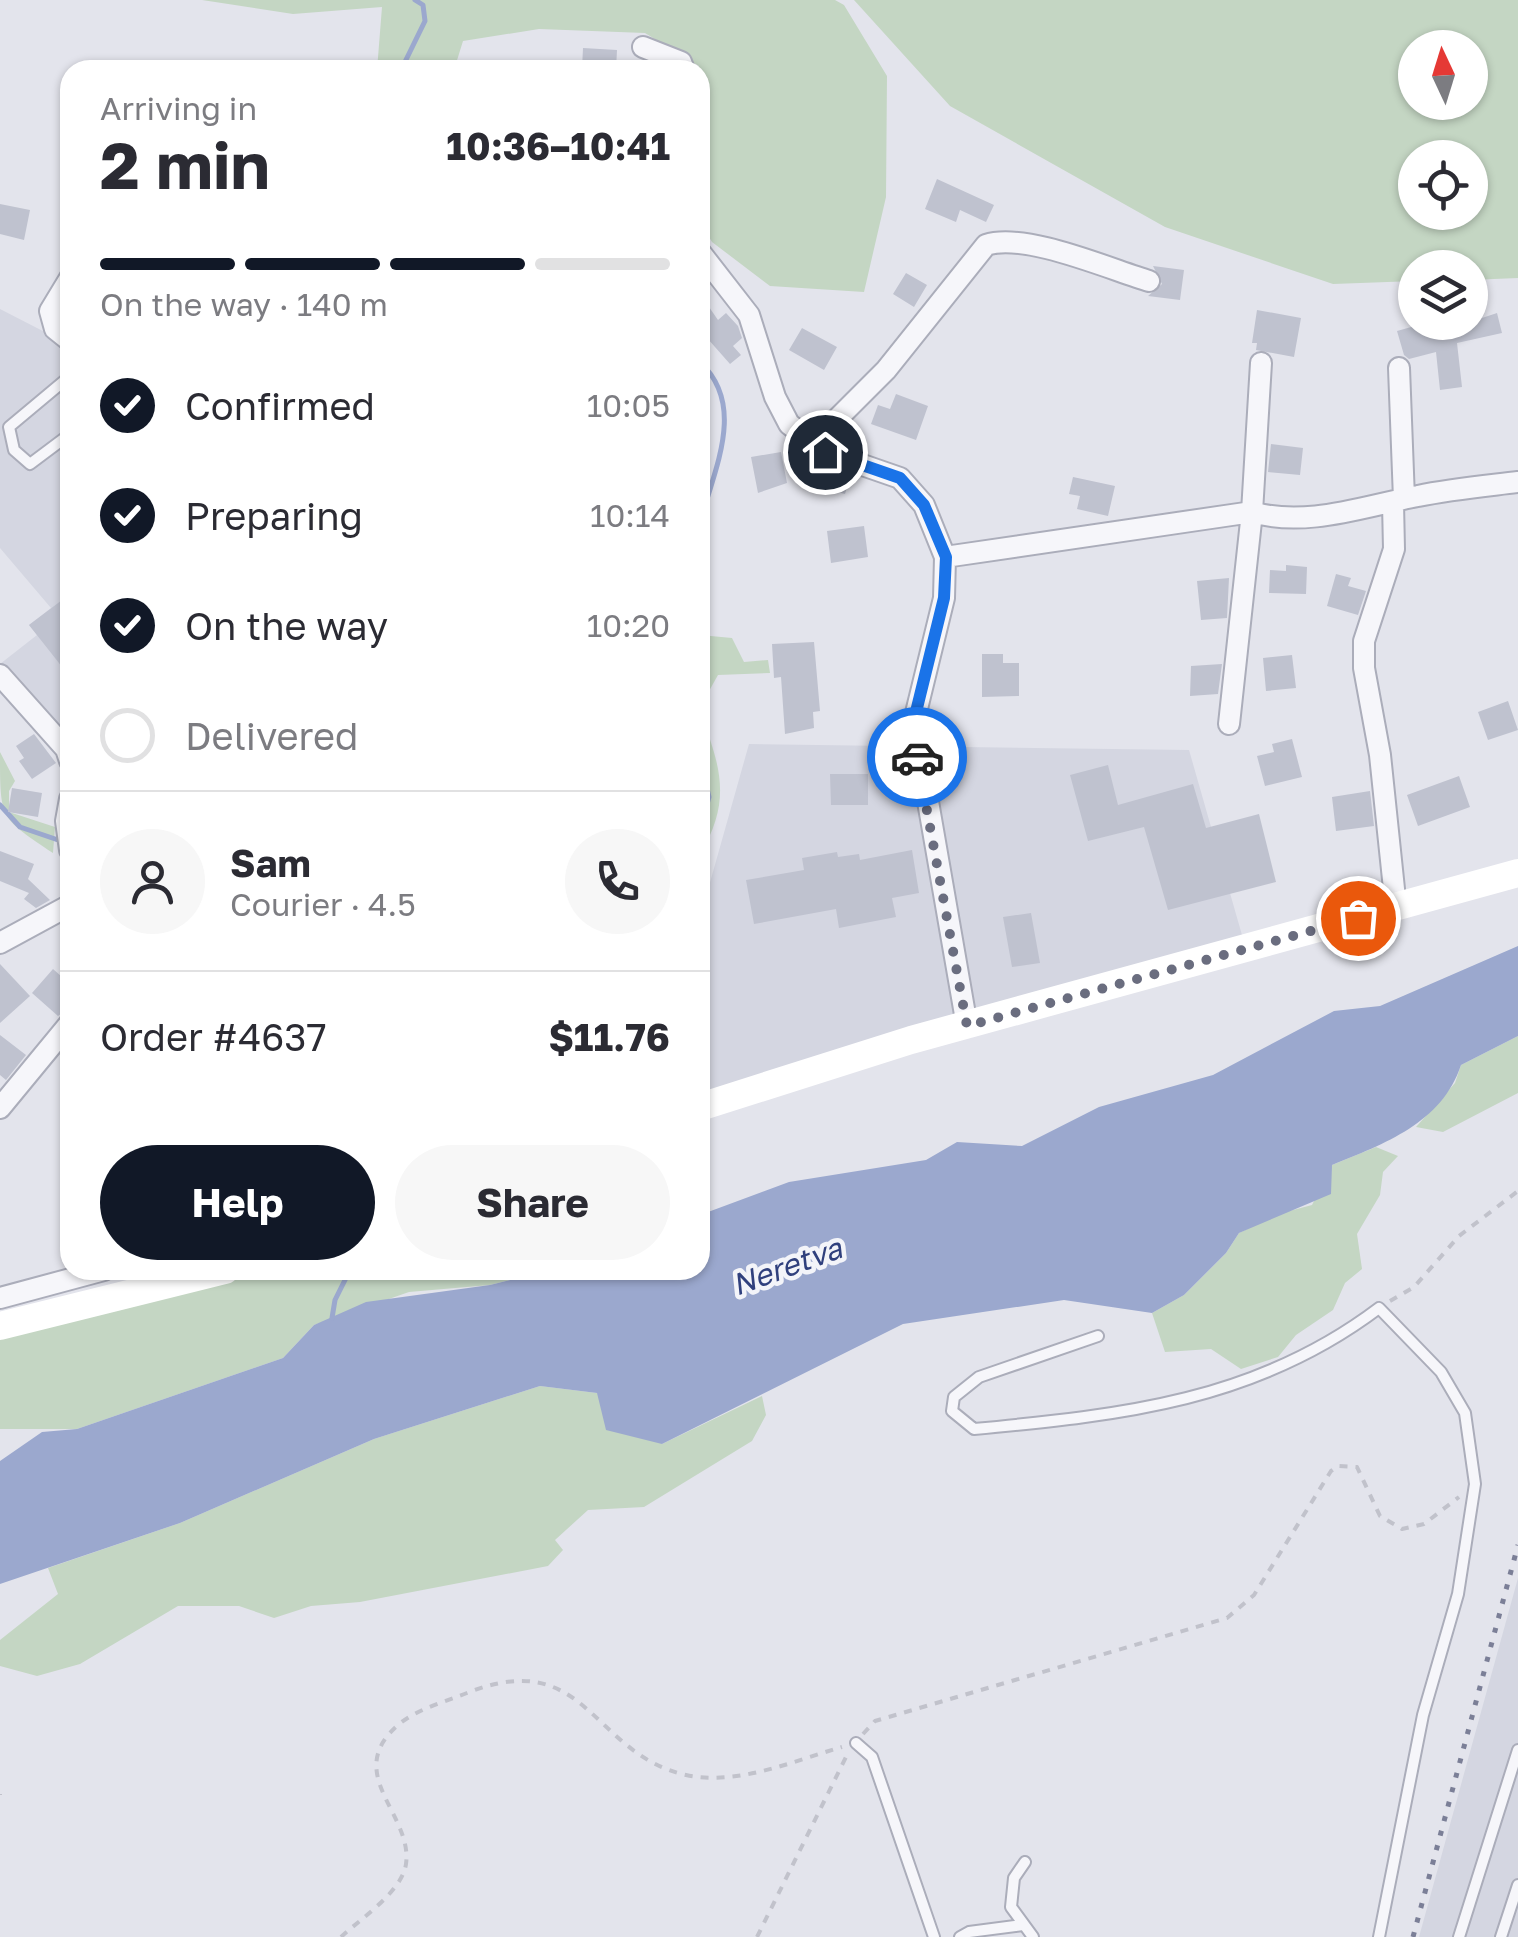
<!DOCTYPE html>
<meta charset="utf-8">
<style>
:root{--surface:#fff;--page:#f7f7f7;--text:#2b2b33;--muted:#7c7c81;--line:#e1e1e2;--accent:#111827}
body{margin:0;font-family:"Golos Text",sans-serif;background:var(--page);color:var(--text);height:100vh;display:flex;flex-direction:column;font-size:38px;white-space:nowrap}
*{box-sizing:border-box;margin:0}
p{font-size:32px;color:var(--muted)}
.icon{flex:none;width:55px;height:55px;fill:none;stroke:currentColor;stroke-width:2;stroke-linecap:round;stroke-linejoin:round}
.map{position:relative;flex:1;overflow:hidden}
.details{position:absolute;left:60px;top:60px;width:650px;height:1220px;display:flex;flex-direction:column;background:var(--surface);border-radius:30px;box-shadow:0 2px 8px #0004}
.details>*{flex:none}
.needle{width:65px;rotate:356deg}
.buttons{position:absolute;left:1398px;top:30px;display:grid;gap:20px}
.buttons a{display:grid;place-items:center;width:90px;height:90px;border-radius:50%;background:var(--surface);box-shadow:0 2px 8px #0004;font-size:50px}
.pin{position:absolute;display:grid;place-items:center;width:85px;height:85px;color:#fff;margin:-42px;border:5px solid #fff;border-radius:50%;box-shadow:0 2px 10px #0007}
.courier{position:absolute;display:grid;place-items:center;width:100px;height:100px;margin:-50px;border:8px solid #1a73e8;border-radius:50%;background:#fff;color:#222;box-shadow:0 2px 12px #0007}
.summary em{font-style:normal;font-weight:700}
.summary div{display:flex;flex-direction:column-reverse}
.summary{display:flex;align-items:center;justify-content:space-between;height:170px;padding:0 40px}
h1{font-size:65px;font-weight:700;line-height:75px}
.bar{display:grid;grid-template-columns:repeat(4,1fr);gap:15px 10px;align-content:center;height:120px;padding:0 40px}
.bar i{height:12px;border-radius:8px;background:var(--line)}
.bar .current{background:var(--accent)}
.bar p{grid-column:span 4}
.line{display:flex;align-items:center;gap:25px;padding:0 40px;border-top:2px solid var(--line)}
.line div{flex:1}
.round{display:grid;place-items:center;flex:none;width:105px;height:105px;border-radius:52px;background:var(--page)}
ol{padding:0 40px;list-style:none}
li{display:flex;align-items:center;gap:30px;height:110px}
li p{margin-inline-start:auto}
li .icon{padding:10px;border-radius:50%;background:var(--accent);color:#fff;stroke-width:4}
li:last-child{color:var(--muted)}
li i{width:55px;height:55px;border:5px solid var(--line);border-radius:50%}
.action{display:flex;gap:20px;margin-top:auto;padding:20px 40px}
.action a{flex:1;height:115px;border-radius:60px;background:var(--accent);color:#fff;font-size:40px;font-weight:700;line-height:115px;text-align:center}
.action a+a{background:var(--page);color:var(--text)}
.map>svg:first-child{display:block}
.built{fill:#d4d6e1}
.green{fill:#c4d6c3;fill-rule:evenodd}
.water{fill:#9ba8ce}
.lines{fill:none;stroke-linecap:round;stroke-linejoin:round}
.stream{stroke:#9ba8ce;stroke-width:5}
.building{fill:#bfc2cf}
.lane-casing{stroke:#abadba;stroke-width:14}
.street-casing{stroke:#abadba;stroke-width:24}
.path{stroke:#c1c2cb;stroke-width:4;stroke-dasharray:8 8;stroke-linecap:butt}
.lane{stroke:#f6f6fa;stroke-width:10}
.street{stroke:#f6f6fa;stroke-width:20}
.secondary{stroke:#fff;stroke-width:28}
.rail{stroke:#7b7f97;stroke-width:5;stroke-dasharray:5 10;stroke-linecap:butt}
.done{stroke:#6a6d7f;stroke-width:10;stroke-dasharray:0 18}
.route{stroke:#1a73e8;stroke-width:12}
.labels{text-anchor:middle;stroke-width:9;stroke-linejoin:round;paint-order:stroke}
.water-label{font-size:30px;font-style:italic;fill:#30407d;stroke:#f3f4f9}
</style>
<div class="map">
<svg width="1518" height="1937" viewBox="0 0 1518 1937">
<rect width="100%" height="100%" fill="#e3e4ec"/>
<path class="built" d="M0,309L70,345V761L0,675V664L37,635L29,625L51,608L0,548Z
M749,744L1189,750L1246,949L700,1107V918Z
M1518,1578V1937H1419Z"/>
<path class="green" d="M202,0H835L844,5L887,76L886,197L864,292L770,286L712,242L700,222L699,66L645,33L539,29L463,41L454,70H377L382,7L293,14Z
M854,0H1518V278L1470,280V268H1415V281L1333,284L1165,227L950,106ZM1415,48H1470V102H1415ZM1415,158H1470V212H1415Z
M700,635L732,638L744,662L768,660L770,673L718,675L700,707Z
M700,712C721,767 732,801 700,854Z
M0,752L15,781L9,791V812L55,827L53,853C0,817 0,821 0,752Z
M1518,1036V1093L1443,1132L1416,1127L1455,1083L1461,1065Z
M1376,1147L1398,1156L1383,1172L1380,1195L1357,1234L1362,1269L1345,1283L1333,1310L1296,1335L1278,1357L1241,1369L1211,1349L1165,1352L1152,1313L1184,1295L1226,1253L1239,1233L1278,1214L1312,1205L1332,1165Z
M225,1270H551L490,1285L409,1292L314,1325L283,1358L77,1429H0V1326Z
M540,1386L597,1393L662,1444L762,1396L766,1415L752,1441L644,1507L588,1510L555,1540L563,1550L548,1566L360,1602L311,1606L274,1618L239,1606H178L80,1664L37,1676L0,1666V1640L58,1594L48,1568L180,1523L374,1439Z"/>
<path class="water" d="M1518,946V1036L1461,1065C1442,1123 1384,1144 1332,1165L1331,1194L1239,1233L1226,1253L1184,1295L1152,1313L1064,1300L903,1324L662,1444L606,1430L597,1393L540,1386L374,1439L180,1523L0,1584V1461L42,1432L77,1429L283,1358L314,1325L366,1302L490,1285L551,1270H700V1215L789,1182L926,1160L957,1142L1022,1146L1099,1107L1213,1075L1334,1011L1380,1006Z"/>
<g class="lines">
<path class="stream" d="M401,70L425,21L423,5L415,0
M700,362C747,406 714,469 700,523
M700,614V634
M700,758L709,797L700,828
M0,805L20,827L64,842
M332,1318L335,1300L350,1270"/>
</g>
<path class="building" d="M583,48L617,50L616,70L582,69Z
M937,179L994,205L986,222L960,210L956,222L925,209Z
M0,204L30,210L24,240L0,234Z
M1153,266L1184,270L1180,300L1148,296L1162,284Z
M906,273L927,285L914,307L893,294Z
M700,294L718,320L726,313L738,326L742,338L733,346L741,355L730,364L700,330Z
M1257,310L1301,318L1294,357L1256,350L1257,343H1252Z
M1497,313L1502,333L1457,343L1462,387L1440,390L1436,352L1409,359L1404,355L1397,331L1429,322L1435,327L1470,322Z
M802,328L837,347L824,370L789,350Z
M896,394L928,406L916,440L871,424L878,405L890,409Z
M1271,444L1303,448L1300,475L1268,472Z
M781,452L787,483L758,493L751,457Z
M811,469L850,477L845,494L807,484Z
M1073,477L1115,486L1108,516L1077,509L1080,496L1069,494Z
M864,526L868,557L831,563L827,531Z
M1286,565L1307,567L1306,594L1269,593L1270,570L1286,571Z
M1336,574L1351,578L1348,586L1366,591L1358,615L1327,606Z
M1229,578L1227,618L1201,620L1197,581Z
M70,594V677L29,625Z
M814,642L820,711L813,712L814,728L785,734L781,677L774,678L772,644Z
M982,654H1003V663H1019V696L982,697Z
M1292,655L1296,688L1266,691L1263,658Z
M1222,664L1218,694L1190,696L1191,666Z
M1508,701L1518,730L1488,740L1478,712Z
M34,734L56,763L32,779L19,761L24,758L16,746Z
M1292,739L1302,777L1265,786L1257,756L1274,752L1272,744Z
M1108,765L1118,805L1193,784L1206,828L1259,814L1276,882L1168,910L1144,827L1088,841L1070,775Z
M830,774H868V805H831Z
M1459,776L1470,807L1418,826L1407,795Z
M12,788L42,793L38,817L8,812Z
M1370,791L1374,826L1336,831L1332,797Z
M912,850L919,893L892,898L896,917L839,928L836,909L754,924L746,880L804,870L802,858L837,852L838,857L859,854L860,860Z
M0,851L34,864L28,879L50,900L36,908L24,899L29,893L0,881Z
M1031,913L1040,963L1012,967L1003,917Z
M0,964L30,996L0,1023Z
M53,969L70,984V1007L58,1016L32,993Z
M0,1035L26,1055L6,1080L0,1075Z"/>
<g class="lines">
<g class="lane-casing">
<path id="lane" d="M70,376L9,427L14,450L30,464L70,434
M1098,1336L979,1377L954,1397L952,1411L974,1429C1123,1415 1256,1401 1379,1308L1441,1372L1465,1413L1475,1484L1458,1594L1423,1715L1379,1937
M856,1743L872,1757L934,1937
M1025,1862L1014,1878L1011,1907L1033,1937
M960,1937L969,1932L1023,1925
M1459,1937L1518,1750
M1501,1937L1518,1885"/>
</g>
<g class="street-casing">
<path id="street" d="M643,47L681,62L684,70
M700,252L749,315L775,397L789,424L825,452L900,478L924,505L945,557L944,598L914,721L967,1026
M70,278L50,311L55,329L70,341
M1399,368L1404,499
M812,444L886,370L986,245C1025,232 1109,269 1149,281
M1393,503L1394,549L1364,641V668L1380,755L1396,908
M945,557L1252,512C1306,528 1364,506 1418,496C1451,489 1485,486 1518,482
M0,675L66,749L70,761
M1229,724L1252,512L1261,363
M70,799L66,821L70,850
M0,943L70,905
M0,1108L70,1023
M0,1298L104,1270"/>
</g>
<path class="path" d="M1390,1301L1414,1287L1459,1236L1518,1191
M863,1734L875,1721L1227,1618L1254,1595L1331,1471L1338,1466L1357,1467L1380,1516L1402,1529L1424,1524L1459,1497
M0,1795V1794
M341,1937C360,1919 402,1892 406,1864C413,1814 342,1774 398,1725C417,1709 444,1702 467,1693C587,1645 591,1754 686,1775C738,1786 793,1761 842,1747
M757,1937L848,1753"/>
<use href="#lane" class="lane"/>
<use href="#street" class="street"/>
<path class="secondary" d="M700,1107L911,1040L1518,873
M0,1326L225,1270"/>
<path class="rail" d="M1413,1937L1518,1545"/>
</g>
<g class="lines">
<path class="done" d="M917,757L967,1026L1358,918"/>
<path class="route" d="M825,452L900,478L924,505L946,557L944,598L914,720L917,757"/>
</g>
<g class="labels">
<g class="water-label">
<text transform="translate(787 1267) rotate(-20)" y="10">Neretva</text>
</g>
</g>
</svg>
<div class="buttons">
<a><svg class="needle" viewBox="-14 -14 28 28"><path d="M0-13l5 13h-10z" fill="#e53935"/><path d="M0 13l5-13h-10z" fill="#7c7c81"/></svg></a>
<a><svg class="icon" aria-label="locate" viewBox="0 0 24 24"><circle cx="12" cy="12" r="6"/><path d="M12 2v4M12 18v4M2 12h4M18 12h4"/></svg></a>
<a><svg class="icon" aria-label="layers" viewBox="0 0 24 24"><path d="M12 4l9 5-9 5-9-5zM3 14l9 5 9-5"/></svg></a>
</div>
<div class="pin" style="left:1358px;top:918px;background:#ea580c"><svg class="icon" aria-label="bag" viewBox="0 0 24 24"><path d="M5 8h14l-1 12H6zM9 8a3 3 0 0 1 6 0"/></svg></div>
<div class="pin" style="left:825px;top:452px;background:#1f2937"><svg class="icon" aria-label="home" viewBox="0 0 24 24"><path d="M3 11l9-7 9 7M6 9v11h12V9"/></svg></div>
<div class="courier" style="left:917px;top:757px"><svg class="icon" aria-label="car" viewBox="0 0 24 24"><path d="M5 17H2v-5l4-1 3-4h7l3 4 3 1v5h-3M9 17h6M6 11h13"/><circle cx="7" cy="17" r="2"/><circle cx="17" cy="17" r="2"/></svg></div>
<section class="details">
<div class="summary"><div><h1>2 min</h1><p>Arriving in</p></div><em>10:36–10:41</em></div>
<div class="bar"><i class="current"></i><i class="current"></i><i class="current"></i><i></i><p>On the way · 140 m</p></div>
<ol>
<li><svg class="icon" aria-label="check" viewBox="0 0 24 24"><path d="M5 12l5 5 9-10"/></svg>Confirmed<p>10:05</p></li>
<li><svg class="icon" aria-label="check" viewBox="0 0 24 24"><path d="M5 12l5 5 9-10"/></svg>Preparing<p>10:14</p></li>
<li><svg class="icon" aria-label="check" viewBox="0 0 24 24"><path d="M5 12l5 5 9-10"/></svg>On the way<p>10:20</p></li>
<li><i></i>Delivered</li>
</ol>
<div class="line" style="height:180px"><a class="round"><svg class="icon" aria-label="person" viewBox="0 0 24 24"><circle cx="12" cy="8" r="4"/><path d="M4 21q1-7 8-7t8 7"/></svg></a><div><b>Sam</b><p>Courier · 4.5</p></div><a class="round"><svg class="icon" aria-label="phone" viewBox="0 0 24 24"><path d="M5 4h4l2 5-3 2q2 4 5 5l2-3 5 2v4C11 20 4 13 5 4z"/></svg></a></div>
<div class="line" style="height:130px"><div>Order #4637</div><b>$11.76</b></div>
<div class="action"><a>Help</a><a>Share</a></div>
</section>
</div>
